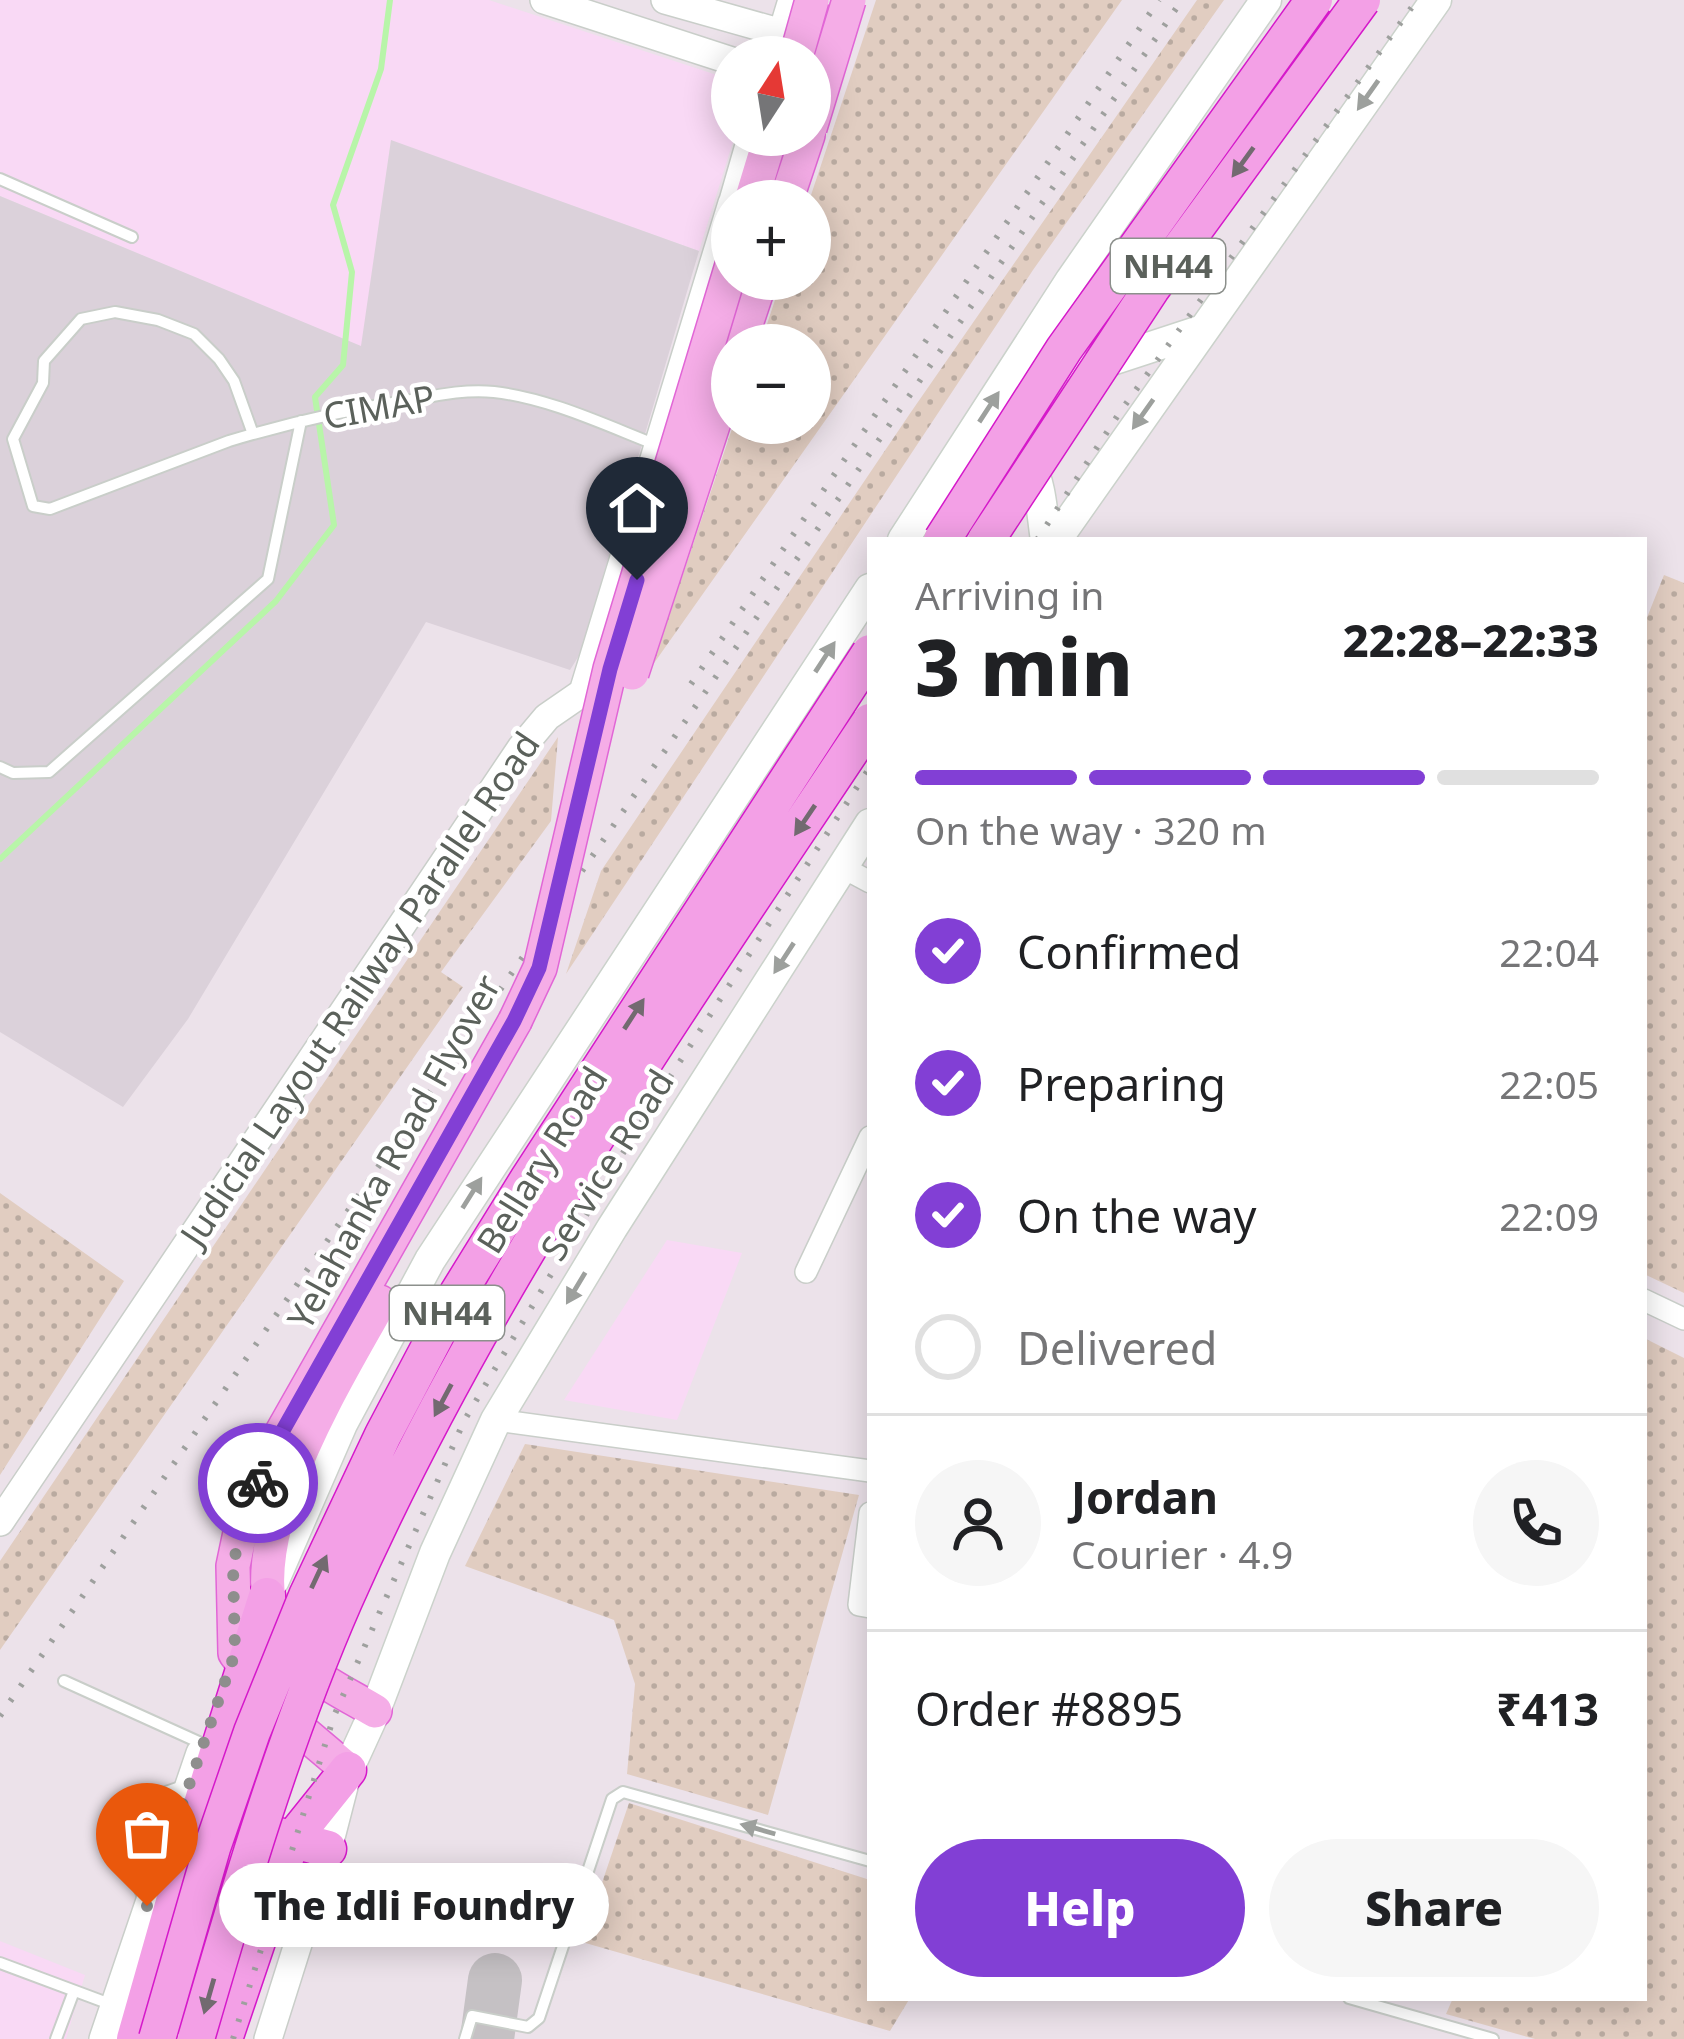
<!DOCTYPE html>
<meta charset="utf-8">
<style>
:root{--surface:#fff;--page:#f6f6f6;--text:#202124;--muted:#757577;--line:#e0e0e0;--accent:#823fd5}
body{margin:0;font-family:"Noto Sans",sans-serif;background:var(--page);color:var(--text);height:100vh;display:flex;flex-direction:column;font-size:45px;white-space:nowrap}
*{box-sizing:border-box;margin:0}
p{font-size:39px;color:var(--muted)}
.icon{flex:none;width:66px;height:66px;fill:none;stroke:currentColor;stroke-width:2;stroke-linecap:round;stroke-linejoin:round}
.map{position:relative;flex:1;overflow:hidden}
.drawer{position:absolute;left:867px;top:537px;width:780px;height:1464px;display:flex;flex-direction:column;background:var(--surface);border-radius:0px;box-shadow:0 6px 30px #0003}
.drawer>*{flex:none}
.needle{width:78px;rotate:12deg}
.tools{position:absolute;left:711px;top:36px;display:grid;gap:24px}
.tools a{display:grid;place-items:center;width:120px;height:120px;border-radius:50%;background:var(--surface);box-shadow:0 6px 30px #0003;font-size:60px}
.pin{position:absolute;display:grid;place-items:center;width:102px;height:102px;color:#fff;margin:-123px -51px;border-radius:50% 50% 50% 0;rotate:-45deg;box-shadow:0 0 12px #0007}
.pin .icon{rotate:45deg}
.courier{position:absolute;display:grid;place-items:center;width:120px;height:120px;margin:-60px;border:9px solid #823fd5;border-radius:50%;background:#fff;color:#222;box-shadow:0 3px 15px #0007}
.bubble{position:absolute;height:84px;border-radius:42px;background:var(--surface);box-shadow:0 6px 30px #0003;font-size:39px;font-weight:800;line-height:84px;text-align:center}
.summary em{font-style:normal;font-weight:800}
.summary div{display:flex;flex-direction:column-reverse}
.summary{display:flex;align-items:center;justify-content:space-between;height:204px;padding:0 48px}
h1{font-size:78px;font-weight:800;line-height:90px}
.bar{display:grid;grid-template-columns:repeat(4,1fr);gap:18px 12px;align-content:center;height:144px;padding:0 48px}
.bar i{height:15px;border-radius:9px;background:var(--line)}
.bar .on{background:var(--accent)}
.bar p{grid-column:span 4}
.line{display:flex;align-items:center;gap:30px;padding:0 48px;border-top:3px solid var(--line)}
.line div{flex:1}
.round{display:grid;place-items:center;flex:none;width:126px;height:126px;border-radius:63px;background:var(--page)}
ol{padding:0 48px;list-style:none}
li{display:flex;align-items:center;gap:36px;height:132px}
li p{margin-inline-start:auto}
li .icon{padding:12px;border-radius:50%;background:var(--accent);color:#fff;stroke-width:4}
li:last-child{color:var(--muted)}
li i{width:66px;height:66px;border:6px solid var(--line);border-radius:50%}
.primary-button{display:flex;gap:24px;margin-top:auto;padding:24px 48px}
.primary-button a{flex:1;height:138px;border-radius:72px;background:var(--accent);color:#fff;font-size:48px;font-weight:800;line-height:138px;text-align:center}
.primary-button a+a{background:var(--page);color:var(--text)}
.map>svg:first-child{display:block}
.commercial{fill:#f9d9f5}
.education{fill:#dbd1da}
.grass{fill:url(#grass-dots)}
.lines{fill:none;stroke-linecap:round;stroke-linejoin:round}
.stream{stroke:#b8f5a9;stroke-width:6}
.taxiway{stroke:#c5c1c4;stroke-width:54}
.service-casing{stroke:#c9cec9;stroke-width:14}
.minor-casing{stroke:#c9cec9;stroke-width:24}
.tertiary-casing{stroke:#c9cec9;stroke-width:30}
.secondary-casing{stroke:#cbd2cb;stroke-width:33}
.primary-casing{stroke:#e166d6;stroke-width:36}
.trunk-casing{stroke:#d519ca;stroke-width:39}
.service{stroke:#fff;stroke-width:10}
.minor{stroke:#fff;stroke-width:21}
.tertiary{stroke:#fff;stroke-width:27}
.secondary{stroke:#fff;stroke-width:30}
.primary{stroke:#f5ade7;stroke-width:33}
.trunk{stroke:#f3a0e6;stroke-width:36}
.rail{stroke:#9ea09e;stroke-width:6;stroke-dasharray:3 15;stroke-linecap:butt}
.primary-bridge-casing{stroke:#e166d6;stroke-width:36;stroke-linecap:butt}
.trunk-bridge-casing{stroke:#d519ca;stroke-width:39;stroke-linecap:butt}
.primary-bridge{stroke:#f5ade7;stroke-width:33}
.trunk-bridge{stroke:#f3a0e6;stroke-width:36}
.oneway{fill:#9da09d}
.oneway2{fill:#726a70}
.done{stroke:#8e8e8d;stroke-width:12;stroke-dasharray:0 21.6}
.route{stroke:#823fd5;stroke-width:15}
.labels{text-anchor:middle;stroke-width:9;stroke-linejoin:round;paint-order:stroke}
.shield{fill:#fff;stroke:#8c908c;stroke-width:3}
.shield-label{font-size:33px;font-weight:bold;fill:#5b615b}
.street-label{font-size:36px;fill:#5b615b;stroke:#fff}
</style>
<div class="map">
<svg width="1684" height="2039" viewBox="0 0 1684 2039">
<defs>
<pattern id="grass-dots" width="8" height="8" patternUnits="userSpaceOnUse" patternTransform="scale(3)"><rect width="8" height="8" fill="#e1cdc1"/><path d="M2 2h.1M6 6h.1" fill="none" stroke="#b9aaa0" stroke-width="1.8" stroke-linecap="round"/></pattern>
</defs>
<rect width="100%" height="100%" fill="#ece2ea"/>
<path class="commercial" d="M0,0H489L732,80V135H735L699,251L391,141L362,347L0,196Z
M667,1240L742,1253L677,1420L564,1400Z
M0,1941L85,1975L66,2039H0Z"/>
<path class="education" d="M391,140L699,251L580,654L570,670L426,622L188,1019L123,1107L0,1032V196L361,346Z"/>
<path class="grass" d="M876,0H1122L652,666L734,423H810V345H760L782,279H810L809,201Z
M1197,0H1224L1033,270L566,974L601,871L911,412Z
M1664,575L1684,583V1293L1644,1274V625Z
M558,737L551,821L441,972L463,987L0,1650V1561Z
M0,1193L124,1281L0,1475Z
M1644,1338L1684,1358V2039H1535L1446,2014L1453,1998H1644Z
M525,1444L859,1495L768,1815L627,1774L635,1684L614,1620L465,1566Z
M629,1803L870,1880V1998H910L890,2031L582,1942Z"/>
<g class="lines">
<path class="stream" d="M0,859L276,601L334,525L315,397L343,365L352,272L333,205L381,69L390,0"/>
<path class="taxiway" d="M487,2039L495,1980"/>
<g class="service-casing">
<path id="service" d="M0,179L132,237
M253,434L234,381L219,359L194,334L158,320L115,312L81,319L44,361L43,383L13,439L33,506L50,509L229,441C289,423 349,409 411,400C438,395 466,389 494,392C548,398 603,424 654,444
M0,767L13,773L49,772L268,579L301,421
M64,1681L203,1744
M146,1903C125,1862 131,1837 151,1797L186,1785
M0,1963L110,2004
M1349,1998L1493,2039
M56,2039L74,1991
M465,2039L472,2016L528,2027L539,2018L612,1799L623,1792L870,1861"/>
</g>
<g class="minor-casing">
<path id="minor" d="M842,867L870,882
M806,1272L870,1137
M1644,1300L1684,1319
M496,1420L870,1471
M870,1513L859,1605L870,1607"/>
</g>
<g class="tertiary-casing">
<path id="tertiary" d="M544,0L732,61
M665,0L782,33L792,0
M733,201L752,135
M583,692L732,203
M0,1522L521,748L547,717L618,668
M103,2039L200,1753
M268,2039L328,1849L346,1779"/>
</g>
<g class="secondary-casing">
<path id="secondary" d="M1053,338L1051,345L1062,363L1084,369L1200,331
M979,455C1042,431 1039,497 1046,540
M903,540L1071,280L1266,0
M1056,540L1436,0
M274,1580L342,1424L430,1260L870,589
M348,1770L375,1711L435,1553L496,1420L612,1228L870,824"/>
</g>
<g class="primary-casing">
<path id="primary" d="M751,201L771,135
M786,201L808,135
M739,345L761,279
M375,1711C344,1692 297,1672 280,1638C232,1545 335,1384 380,1302
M348,1770L277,1710L235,1653L233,1566L241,1528L269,1455L515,1021"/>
</g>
<g class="trunk-casing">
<path id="trunk" d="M271,1834L328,1849
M135,2039L201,1807L267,1596
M224,2039L291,1841L348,1770"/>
</g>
<use href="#service" class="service"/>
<use href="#minor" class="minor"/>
<use href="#tertiary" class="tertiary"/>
<use href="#secondary" class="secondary"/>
<use href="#primary" class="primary"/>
<use href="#trunk" class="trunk"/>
<path class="rail" d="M1037,540L1120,412L1417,0
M691,684L1159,0
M0,1716L1182,0
M233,2039L334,1716L464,1421L648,1111L870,767"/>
<g class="primary-bridge-casing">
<path id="primary-bridge" d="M796,57L812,0
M810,128L849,0
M632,673L732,367
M515,1021L540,968L610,669L732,265"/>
</g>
<g class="trunk-bridge-casing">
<path id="trunk-bridge" d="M942,540L1064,349L1314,0
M986,540L1151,289L1362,0
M157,2039L212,1848L252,1732L307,1596L383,1435L458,1293L529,1178L870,653
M196,2039C239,1891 282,1743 344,1601C482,1288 681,1006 870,722"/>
</g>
<use href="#primary-bridge" class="primary-bridge"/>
<use href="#trunk-bridge" class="trunk-bridge"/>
</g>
<defs><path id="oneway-solid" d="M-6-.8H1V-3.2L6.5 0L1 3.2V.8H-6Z" transform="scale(3)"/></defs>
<g class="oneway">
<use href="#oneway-solid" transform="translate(1368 95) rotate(125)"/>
<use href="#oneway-solid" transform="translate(989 407) rotate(-57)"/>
<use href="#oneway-solid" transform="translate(1143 414) rotate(125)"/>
<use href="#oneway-solid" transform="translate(825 657) rotate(-57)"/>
<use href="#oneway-solid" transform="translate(784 958) rotate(123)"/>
<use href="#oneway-solid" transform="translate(472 1193) rotate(-58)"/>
<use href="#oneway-solid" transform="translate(576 1288) rotate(121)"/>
<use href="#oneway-solid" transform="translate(758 1829) rotate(-164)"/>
</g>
<g class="oneway2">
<use href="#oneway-solid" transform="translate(1243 162) rotate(126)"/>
<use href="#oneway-solid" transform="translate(805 820) rotate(124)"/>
<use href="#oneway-solid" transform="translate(634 1014) rotate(-57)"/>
<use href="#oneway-solid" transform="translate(443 1400) rotate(118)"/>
<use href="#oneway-solid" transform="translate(319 1572) rotate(-65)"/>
<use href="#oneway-solid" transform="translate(209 1996) rotate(106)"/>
</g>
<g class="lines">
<path class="done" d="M147,1906L235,1653L233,1566L241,1528L258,1483"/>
<path class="route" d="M258,1483L269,1455L514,1021L539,968L610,669L637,580"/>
</g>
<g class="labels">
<g class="shield">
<rect x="1111" y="239" width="114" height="54" rx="9"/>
<rect x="390" y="1286" width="114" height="54" rx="9"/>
</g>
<g class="shield-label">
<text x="1168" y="278">NH44</text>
<text x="447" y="1325">NH44</text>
</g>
<g class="street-label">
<text transform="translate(379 407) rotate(-10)" y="13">CIMAP</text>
<text transform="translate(360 989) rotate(-56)" y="13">Judicial Layout Railway Parallel Road</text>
<text transform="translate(394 1152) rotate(-61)" y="13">Yelahanka Road Flyover</text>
<text transform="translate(542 1160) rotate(-58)" y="13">Bellary Road</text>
<text transform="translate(607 1165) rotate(-58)" y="13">Service Road</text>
</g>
</g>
</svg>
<div class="tools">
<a><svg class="needle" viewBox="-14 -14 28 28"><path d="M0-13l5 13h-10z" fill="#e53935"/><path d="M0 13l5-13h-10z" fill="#757577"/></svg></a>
<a>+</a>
<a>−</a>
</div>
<div class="pin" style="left:147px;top:1906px;background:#ea580c"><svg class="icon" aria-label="bag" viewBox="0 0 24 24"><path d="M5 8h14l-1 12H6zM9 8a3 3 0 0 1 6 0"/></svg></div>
<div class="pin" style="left:637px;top:580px;background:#1f2937"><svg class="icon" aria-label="home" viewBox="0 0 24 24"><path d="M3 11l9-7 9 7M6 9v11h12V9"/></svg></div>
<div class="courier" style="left:258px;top:1483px"><svg class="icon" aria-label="bike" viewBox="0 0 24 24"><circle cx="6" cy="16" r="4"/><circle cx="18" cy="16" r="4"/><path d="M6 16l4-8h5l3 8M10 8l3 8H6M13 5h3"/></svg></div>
<div class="bubble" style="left:219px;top:1863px;width:390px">The Idli Foundry</div>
<section class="drawer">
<div class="summary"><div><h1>3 min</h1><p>Arriving in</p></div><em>22:28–22:33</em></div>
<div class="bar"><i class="on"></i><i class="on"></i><i class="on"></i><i></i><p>On the way · 320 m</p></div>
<ol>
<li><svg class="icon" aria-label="check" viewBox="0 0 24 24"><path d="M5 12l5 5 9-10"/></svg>Confirmed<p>22:04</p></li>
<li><svg class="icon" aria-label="check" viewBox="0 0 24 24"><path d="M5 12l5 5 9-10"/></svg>Preparing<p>22:05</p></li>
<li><svg class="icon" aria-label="check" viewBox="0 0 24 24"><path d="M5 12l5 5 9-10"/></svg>On the way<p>22:09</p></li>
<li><i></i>Delivered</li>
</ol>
<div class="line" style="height:216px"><a class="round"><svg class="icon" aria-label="person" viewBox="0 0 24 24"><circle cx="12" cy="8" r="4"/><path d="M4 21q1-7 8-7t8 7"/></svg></a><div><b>Jordan</b><p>Courier · 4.9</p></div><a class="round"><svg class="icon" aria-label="phone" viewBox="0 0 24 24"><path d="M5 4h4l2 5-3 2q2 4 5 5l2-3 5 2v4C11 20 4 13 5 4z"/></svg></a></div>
<div class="line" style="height:156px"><div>Order #8895</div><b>₹413</b></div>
<div class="primary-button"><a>Help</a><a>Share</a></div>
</section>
</div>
